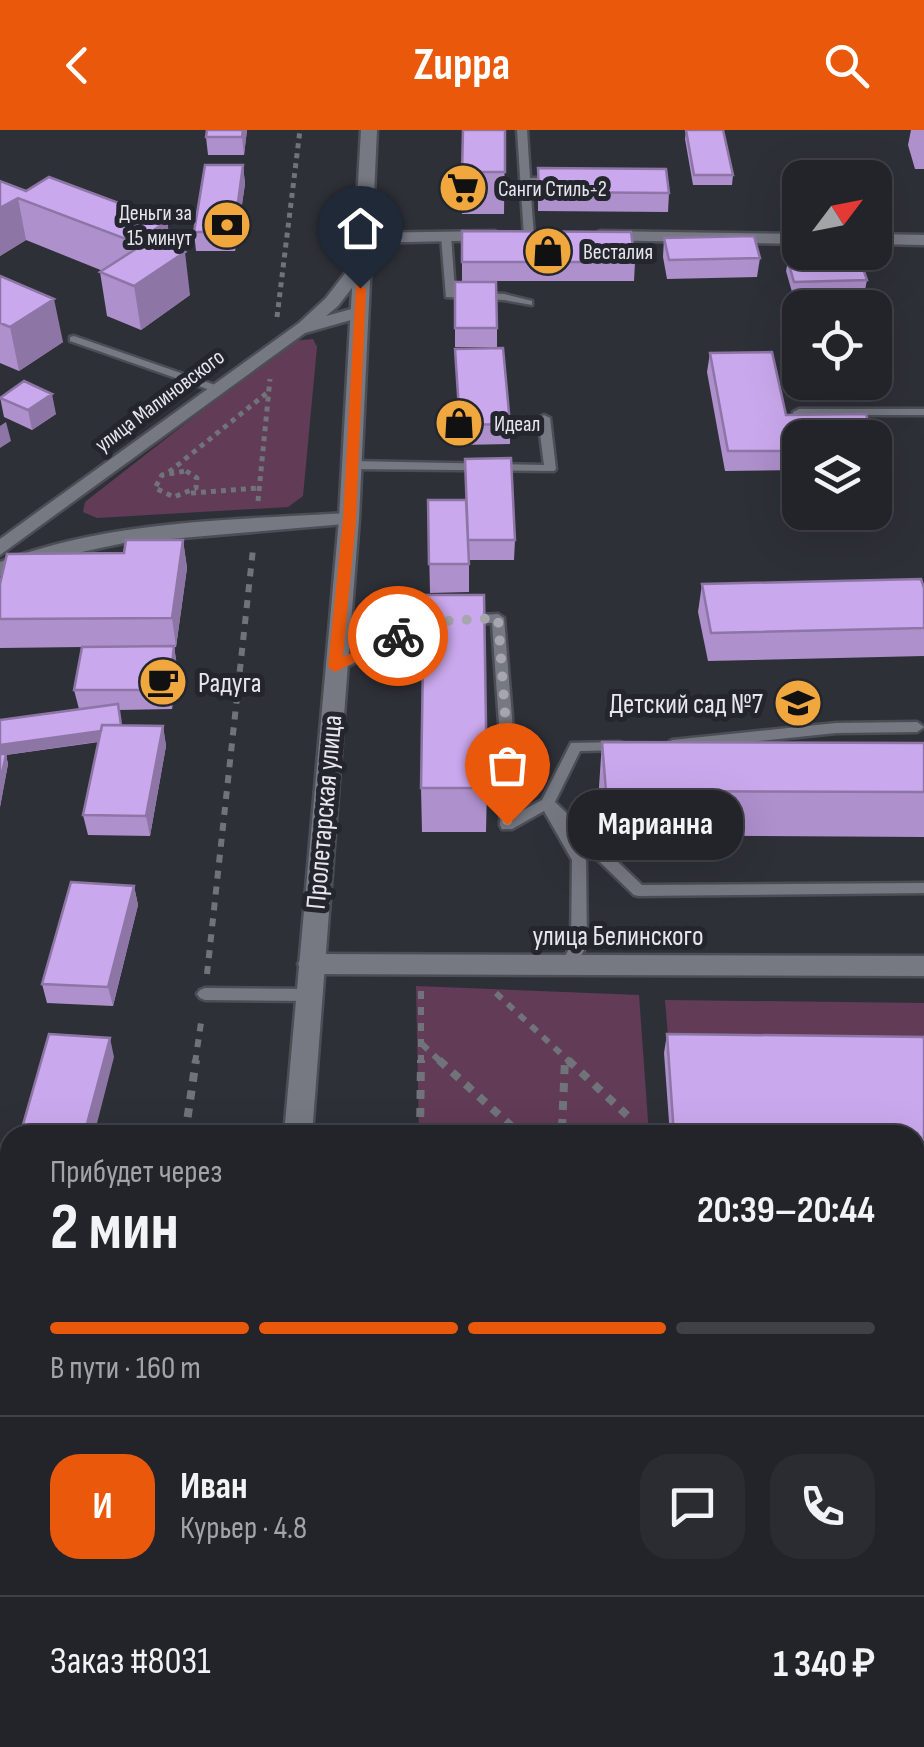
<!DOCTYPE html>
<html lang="ru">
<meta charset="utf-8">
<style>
:root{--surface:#22242a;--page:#2a2c32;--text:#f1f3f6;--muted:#a2a4a8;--line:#3f4147;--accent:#ea580c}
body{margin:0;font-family:"Sofia Sans Condensed",sans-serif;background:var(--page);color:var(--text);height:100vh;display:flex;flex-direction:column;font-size:38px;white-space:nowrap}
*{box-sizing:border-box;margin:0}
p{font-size:32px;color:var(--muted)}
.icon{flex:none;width:55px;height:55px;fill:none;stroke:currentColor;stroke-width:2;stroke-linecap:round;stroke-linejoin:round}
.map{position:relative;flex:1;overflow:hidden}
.panel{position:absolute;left:0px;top:995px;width:925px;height:622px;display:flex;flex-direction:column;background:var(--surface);border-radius:30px 30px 0 0;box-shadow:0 10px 40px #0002,0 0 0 2px var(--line)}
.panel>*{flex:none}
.needle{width:65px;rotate:58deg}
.controls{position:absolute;left:782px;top:30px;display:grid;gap:20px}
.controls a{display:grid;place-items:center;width:110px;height:110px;border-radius:20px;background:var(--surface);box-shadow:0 10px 40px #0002,0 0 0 2px var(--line);font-size:50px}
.pin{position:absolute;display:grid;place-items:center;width:85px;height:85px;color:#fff;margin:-102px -42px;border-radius:50% 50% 50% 0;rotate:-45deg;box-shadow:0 0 10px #0007}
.pin .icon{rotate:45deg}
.courier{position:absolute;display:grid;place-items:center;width:100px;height:100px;margin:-50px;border:8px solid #ea580c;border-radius:50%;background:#fff;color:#222;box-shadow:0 2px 12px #0007}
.bubble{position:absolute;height:70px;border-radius:30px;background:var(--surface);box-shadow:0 10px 40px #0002,0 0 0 2px var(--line);font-size:32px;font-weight:700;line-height:70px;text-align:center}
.summary em{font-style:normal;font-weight:700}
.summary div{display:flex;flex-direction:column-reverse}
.summary{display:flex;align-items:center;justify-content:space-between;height:170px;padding:0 50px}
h1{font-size:65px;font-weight:700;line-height:75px}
.bar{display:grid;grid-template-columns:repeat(4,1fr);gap:15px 10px;align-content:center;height:120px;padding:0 50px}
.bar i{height:12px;border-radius:8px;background:var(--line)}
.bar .current{background:var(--accent)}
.bar p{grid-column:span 4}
.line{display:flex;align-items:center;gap:25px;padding:0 50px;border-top:2px solid var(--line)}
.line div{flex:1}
.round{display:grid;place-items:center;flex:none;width:105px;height:105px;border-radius:30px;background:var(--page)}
header{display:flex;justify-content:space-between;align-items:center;height:130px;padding:0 50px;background:var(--accent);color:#fff;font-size:45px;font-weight:700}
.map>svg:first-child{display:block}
.green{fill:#623b57}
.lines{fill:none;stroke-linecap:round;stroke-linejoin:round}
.service-casing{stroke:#4c4e55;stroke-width:5}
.minor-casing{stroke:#4c4e55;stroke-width:5}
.tertiary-casing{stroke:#4c4e55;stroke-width:5}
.secondary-casing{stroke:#4c4e55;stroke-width:5}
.path-far2{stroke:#71737a;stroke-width:5;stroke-dasharray:5 5;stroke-linecap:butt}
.path-far1{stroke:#71737a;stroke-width:6;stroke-dasharray:8 8;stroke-linecap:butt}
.path{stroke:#71737a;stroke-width:8;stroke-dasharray:9 9;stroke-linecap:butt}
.service{fill:#767982;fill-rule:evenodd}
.minor{fill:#767982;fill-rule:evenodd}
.tertiary{fill:#767982;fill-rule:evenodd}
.secondary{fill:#767982;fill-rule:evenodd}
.wall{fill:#ae90cc}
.shaded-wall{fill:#8d76a6}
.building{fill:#caa8ed;stroke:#8d76a6;stroke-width:2.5}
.route{fill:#ea580c}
.done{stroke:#a6a7ae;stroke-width:10;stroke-dasharray:0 18}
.labels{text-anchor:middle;stroke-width:10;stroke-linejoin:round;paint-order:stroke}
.far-poi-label{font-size:22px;fill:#e6e7ed;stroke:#24262e;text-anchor:start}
.far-street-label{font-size:22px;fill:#e6e7ed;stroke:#24262e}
.poi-label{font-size:28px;fill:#e6e7ed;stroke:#24262e;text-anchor:start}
.street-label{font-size:28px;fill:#e6e7ed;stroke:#24262e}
</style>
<header><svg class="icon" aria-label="back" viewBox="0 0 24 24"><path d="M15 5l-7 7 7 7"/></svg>Zuppa<svg class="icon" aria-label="search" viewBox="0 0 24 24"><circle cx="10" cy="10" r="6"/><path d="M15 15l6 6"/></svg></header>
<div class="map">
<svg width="924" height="1617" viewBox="0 0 924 1617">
<rect width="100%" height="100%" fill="#2e3038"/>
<path class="green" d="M313,209L317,217L303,366L288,377L97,388L83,382L85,372L291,211Z
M416,856L639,865L649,1005H419Z
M665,870L924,873V922L669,918Z
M428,1608H792L793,1617H428Z"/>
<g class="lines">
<g class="service-casing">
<path id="service" d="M517,0H527L530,48H555L560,51L555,54H530L534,106L529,109L524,106Z
M446,103L451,106L455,162L504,164L532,171V175L504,170L446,167L441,106Z
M74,206L218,256L220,258L218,260H210L70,211V207Z
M799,279H924V285H805L807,301L801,304L795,301L793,282Z
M544,285L550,288L556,339L554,341L352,339L346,335L352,331L544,335L538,288Z
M498,484L504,488L516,637L514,685L542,670L571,613L620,612L625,614L627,617L625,620L580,621L555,672L642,755L924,753V763L639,766L634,765L573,706L586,730L587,815L574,838H564L561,834L571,815L572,730L544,681L512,699H502L500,695L502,637L492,493L463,494L457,490L463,486Z
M440,487L445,488V494L429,496L340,540L335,541L328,537L330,534L422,489Z
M917,592L924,597L917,602L836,603L672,620L665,615L672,610L836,593Z
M205,858L308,859L313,861L316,865L313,869L308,871L205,870L200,868L197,864L200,860Z
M116,1608H141L136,1617H111Z"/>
</g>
<g class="minor-casing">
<path id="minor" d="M495,101L503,106L501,110L361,113L353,108L361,103Z
M600,101L800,104V114L594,110L592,106Z
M875,104L924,105V115L875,114Z
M362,128L371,133L338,176L326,186L359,177L368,182L365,186L305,203L0,425V409L299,193L326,168L356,129Z
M349,383L356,385V393L124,413L44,430L0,446V432C111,390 232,390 349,383Z"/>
</g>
<g class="tertiary-casing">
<path id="tertiary" d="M311,824L924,826V846L311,844L302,841L298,834L302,827Z"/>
</g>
<g class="secondary-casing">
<path id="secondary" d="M361,0H377L359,389L312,1005H284L339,389Z
M245,1608H279L278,1617H244Z"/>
</g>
<path class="path-far2" d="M277,187L300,0
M186,341L197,348L196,358L174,367L155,358L162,345Z
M169,342L268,262
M191,363L259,358
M258,371L270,249"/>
<path class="path-far1" d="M207,844L253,419
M496,863L571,933
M422,914L442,933
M195,933L202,886
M421,933V861"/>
<path class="path" d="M439,930L521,1005
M568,930L629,987L628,1005
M562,998L565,930
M185,1005L196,930
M420,1005L421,930
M530,1005L562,998L584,1005
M415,1608V1617"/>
<use href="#service" class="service"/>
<use href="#minor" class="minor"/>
<use href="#tertiary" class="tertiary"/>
<use href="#secondary" class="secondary"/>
</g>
<path class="wall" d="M247,0L244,25H208L206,7Z
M505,0L504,84H462V42Z
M686,0L733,45L732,55H693L685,9Z
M911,0H924V39H915L908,15Z
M243,35L245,54L235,121H196L194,102Z
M538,38L669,63L668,82L538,81Z
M0,51L26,61L167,91L171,117L190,165L141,200L107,186L100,142L103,141L26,110L0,126Z
M462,101L635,132L634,151H462Z
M664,108L760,128L757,147L667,149L663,127Z
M788,131L867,150L865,160L792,162L786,141Z
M0,146L63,212L19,241L0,233Z
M455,152L497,198V217H455Z
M455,219L510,294V314L460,315Z
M710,223L786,285L800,308V340L725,341L707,242Z
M0,267L56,284L32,300L4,287Z
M428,370L515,410L514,430H469V462L430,463Z
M183,410L187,438L176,517H174L177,536L172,579L119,580L121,595L163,596L166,616L150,706L88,705L83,685L99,612L6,625L8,634L0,677V590L79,579L74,560L82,517L0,518V454Z
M702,454L924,458V526L708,531L698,482Z
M602,612L924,613V707L602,705L599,657Z
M421,658H487L486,702H422Z
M134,756L138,775L113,876L47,873L42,854Z
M667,904L924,907V1194H915V1005H670L664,923Z
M0,1093H10V1170H0Z
M0,1232H10V1319H0Z
M915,1386H924V1535H915Z
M0,1400H10V1489H0Z
M804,1608H910L911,1617H806Z"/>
<path class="shaded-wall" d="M243,0H247L244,25L242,7Z
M243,35L245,54L235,121L234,102Z
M18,68L26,110L0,126V78Z
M167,91L173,130L185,122L190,165L141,200L134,156L144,107Z
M54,169L63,212L19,241L10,197Z
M52,264L56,284L32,300L28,280Z
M6,292L11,311L0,318V296Z
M183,410L187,438L176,517L172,488Z
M174,516L177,536L172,579L169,560Z
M163,596L166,616L150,706L146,686Z
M121,598L123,608L6,625L8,634L0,677V615Z
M134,756L138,775L113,876L108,857Z
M110,908L114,927L94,1005H84Z"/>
<path class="building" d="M207,0H243L242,7H206Z
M463,0H505V42H462Z
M686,0H723L733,45H694Z
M205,35H243L234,102H194Z
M538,38L666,39L669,63L539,62Z
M49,47L167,91L144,107L185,122L134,156L100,142L142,115L18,68L0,78V51L26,61Z
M462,101L631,102L635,132H462Z
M754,106L760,128L669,130L664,108Z
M860,130L867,150L794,152L788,131Z
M0,146L54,169L10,197L0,193Z
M455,152H496L497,198H455Z
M503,218L510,294L460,295L455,219Z
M772,222L786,285L866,284L873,308H800V321H728L710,223Z
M24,251L52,264L28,280L0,268Z
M511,328L515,410H468L465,329Z
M428,370H466L469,434H429Z
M126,410H183L172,488L0,489V454L7,424L124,423Z
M921,449L924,458V498L711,503L702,454Z
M424,465H484L487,658H421Z
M174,516L169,560H74L82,517Z
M118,574L121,595H102L101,601L0,615V590Z
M102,595L163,596L146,686L83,685Z
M602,612L924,613V662L606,661Z
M0,624H6L0,653Z
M71,752L134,756L108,857L42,854Z
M49,904L110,908L84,1005H20Z
M667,904L924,907V1177H915V1005H674Z
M0,1093H10V1152L0,1153Z
M0,1232H10V1303H0Z
M915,1386H924V1521H915Z
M0,1400H10V1454L7,1475H0Z
M812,1608H910L911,1617H813Z"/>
<path class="route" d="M356,155L366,158L356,389L343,527L393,503L405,506L335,542L328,537L343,389Z"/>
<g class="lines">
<path class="done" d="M398,506L427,492L498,488L509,637L507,695"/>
</g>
<defs>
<g id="supermarket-disc" transform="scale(2.5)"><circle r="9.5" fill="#efa73e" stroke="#24262e"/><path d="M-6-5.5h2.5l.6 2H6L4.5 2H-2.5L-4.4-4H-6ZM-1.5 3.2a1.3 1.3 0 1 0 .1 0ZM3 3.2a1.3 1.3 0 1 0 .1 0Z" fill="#111"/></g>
<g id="bank-disc" transform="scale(2.5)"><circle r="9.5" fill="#efa73e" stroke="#24262e"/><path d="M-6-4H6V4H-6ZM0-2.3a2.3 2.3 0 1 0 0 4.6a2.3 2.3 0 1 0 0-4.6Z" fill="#111"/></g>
<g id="shop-disc" transform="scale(2.5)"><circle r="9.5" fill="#efa73e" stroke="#24262e"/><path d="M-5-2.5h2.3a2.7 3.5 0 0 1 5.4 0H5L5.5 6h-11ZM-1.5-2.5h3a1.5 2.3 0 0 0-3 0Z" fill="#111"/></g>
<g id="cafe-disc" transform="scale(2.5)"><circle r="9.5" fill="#efa73e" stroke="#24262e"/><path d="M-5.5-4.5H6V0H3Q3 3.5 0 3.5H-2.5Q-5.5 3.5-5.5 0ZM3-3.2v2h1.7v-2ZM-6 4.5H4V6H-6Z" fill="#111"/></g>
<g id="school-disc" transform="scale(2.5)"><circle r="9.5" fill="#efa73e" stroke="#24262e"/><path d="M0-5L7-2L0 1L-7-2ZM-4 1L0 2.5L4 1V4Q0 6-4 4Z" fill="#111"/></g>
</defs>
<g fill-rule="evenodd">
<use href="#supermarket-disc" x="463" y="58"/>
<use href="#bank-disc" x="227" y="95"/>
<use href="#shop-disc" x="548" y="121"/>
<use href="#shop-disc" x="459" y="293"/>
<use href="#cafe-disc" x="163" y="552"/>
<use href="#school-disc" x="798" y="573"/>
</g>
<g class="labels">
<g class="far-poi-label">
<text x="498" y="66">Санги Стиль-2</text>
<text x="192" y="90" text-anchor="end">Деньги за<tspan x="192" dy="25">15 минут</tspan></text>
<text x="583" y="129">Весталия</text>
<text x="494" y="301">Идеал</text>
</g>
<g class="far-street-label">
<text transform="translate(159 270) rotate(-37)" y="8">улица Малиновского</text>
</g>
<g class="poi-label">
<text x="198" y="562">Радуга</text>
<text x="763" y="583" text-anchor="end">Детский сад №7</text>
</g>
<g class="street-label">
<text transform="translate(323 682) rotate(-85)" y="10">Пролетарская улица</text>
<text x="618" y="815">улица Белинского</text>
</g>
</g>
</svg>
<div class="controls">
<a><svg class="needle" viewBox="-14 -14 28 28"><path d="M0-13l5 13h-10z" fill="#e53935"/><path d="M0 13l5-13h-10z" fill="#a2a4a8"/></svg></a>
<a><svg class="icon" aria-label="locate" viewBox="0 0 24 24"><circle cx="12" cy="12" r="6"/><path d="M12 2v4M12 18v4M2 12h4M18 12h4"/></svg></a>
<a><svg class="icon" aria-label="layers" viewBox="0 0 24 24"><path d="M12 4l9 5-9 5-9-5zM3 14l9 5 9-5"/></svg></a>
</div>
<div class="pin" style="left:507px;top:695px;background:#ea580c"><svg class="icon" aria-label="bag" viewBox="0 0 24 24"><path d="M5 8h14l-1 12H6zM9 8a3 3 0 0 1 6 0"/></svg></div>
<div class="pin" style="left:360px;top:158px;background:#1f2937"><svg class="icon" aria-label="home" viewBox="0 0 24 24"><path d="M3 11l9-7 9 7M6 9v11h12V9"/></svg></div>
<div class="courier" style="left:398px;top:506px"><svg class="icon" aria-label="bike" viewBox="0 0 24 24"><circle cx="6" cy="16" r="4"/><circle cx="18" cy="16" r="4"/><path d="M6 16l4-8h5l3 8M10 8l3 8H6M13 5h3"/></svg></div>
<div class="bubble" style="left:568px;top:660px;width:175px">Марианна</div>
<section class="panel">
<div class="summary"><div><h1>2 мин</h1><p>Прибудет через</p></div><em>20:39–20:44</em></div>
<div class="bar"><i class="current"></i><i class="current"></i><i class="current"></i><i></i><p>В пути · 160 m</p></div>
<div class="line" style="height:180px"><b class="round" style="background:var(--accent);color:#fff">И</b><div><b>Иван</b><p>Курьер · 4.8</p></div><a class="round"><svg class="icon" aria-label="chat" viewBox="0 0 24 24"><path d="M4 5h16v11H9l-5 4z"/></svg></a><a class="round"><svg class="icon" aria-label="phone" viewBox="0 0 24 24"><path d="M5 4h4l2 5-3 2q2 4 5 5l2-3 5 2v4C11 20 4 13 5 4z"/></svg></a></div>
<div class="line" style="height:130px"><div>Заказ #8031</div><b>1 340 ₽</b></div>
</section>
</div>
